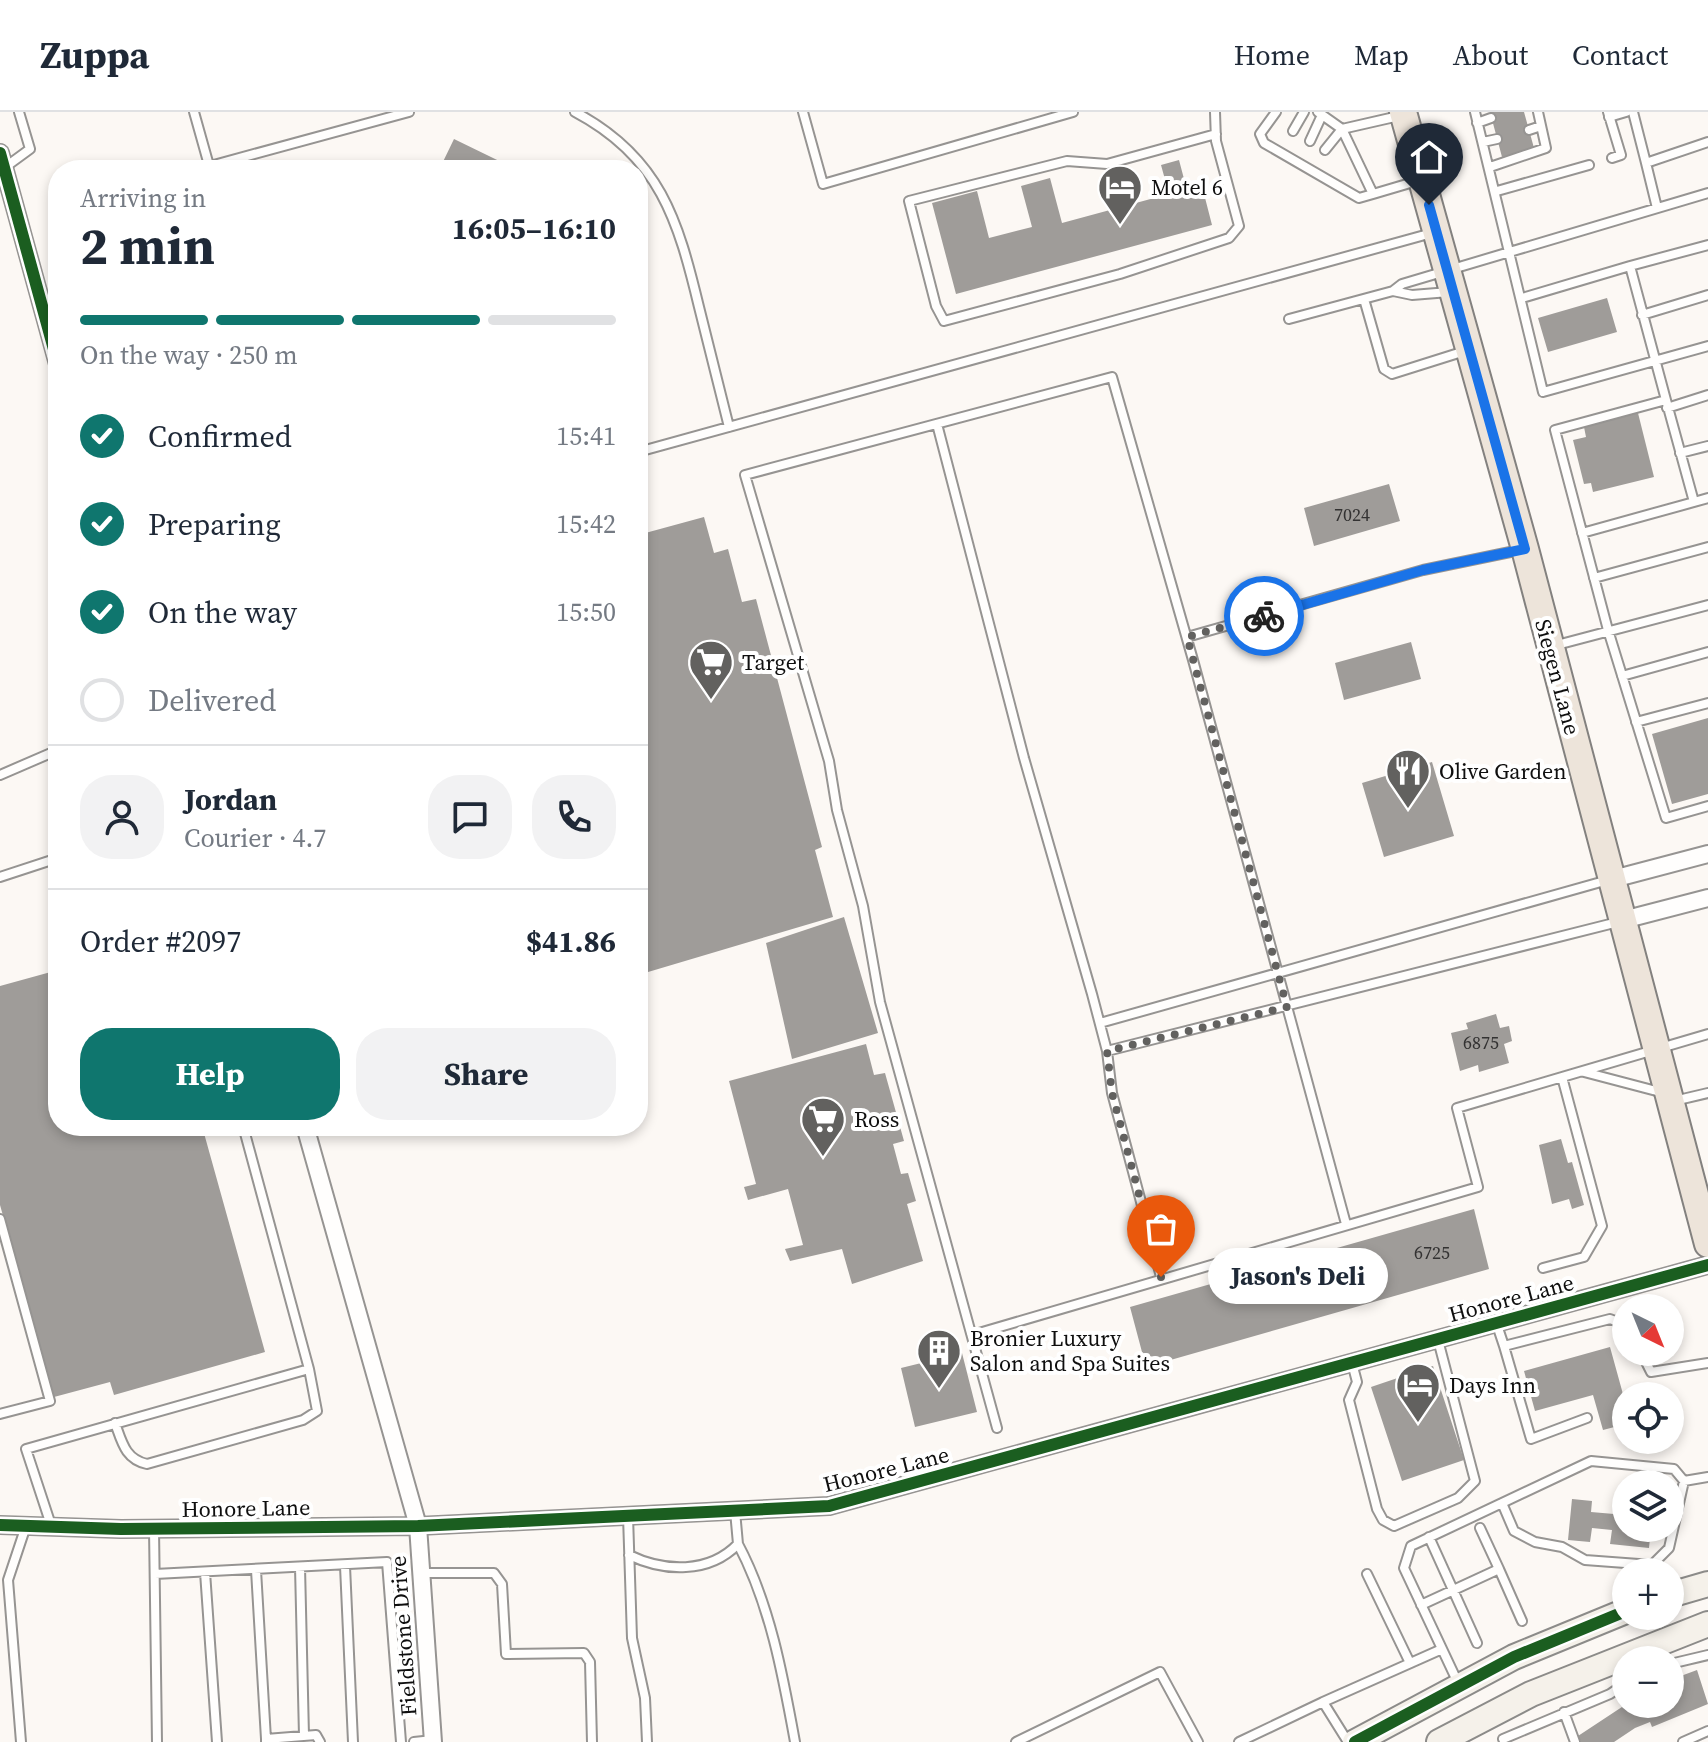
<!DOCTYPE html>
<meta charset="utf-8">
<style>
:root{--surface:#fff;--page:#f2f2f3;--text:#1f2937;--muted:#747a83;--line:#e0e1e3;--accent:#0f766e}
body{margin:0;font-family:"Source Serif 4",serif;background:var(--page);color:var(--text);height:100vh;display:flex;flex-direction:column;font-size:30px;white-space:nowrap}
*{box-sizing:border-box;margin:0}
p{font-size:26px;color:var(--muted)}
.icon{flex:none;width:44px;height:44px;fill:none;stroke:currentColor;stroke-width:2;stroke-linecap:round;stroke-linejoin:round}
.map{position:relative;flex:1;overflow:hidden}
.panel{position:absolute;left:48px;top:48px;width:600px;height:976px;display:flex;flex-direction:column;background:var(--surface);border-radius:32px;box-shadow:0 4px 12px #0003}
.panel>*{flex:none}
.needle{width:52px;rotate:137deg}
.controls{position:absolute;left:1612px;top:1182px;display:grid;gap:16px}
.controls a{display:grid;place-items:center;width:72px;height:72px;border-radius:50%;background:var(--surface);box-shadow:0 4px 12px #0003;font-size:40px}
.pin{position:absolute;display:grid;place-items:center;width:68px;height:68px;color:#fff;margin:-82px -34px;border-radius:50% 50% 50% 0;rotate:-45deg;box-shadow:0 0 8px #0007}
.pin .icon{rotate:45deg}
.courier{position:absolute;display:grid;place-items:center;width:80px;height:80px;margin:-40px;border:6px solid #1a73e8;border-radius:50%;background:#fff;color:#222;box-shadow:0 2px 10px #0007}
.bubble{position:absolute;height:56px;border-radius:28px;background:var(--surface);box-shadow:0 4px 12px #0003;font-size:26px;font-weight:700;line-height:56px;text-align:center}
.overview em{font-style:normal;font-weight:700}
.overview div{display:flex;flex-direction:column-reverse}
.overview{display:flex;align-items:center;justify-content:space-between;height:136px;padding:0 32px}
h1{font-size:52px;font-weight:700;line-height:60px}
.bar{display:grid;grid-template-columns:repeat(4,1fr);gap:12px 8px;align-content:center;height:96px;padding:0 32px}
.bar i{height:10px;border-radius:6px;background:var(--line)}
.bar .on{background:var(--accent)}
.bar p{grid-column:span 4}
.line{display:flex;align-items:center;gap:20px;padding:0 32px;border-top:2px solid var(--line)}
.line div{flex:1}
.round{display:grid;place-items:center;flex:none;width:84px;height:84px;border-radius:32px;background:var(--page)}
ol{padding:0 32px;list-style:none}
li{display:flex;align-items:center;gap:24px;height:88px}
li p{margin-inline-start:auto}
li .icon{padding:8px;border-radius:50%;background:var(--accent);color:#fff;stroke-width:4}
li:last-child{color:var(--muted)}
li i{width:44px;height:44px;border:4px solid var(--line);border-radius:50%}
.button{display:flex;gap:16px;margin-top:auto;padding:16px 32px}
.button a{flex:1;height:92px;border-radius:32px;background:var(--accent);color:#fff;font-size:32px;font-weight:700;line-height:92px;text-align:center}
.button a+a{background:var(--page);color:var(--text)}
header{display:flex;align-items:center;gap:48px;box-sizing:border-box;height:112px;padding:0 40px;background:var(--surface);border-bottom:2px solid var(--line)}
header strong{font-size:38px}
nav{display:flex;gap:44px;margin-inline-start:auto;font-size:28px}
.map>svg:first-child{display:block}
.building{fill:#9f9c99}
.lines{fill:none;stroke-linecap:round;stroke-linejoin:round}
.lane-casing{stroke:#969492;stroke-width:12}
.street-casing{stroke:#969492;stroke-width:20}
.secondary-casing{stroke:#8c8b89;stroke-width:28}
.primary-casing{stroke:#83817f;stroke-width:30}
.lane{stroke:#fffefd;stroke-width:8}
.street{stroke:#fffefd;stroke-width:16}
.secondary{stroke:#f5f1ea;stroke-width:24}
.primary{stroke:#ede4da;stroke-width:26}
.cycleway-casing{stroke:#fff;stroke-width:17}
.cycleway{stroke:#1b5e20;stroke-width:12}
.done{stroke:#62615f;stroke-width:8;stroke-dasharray:0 14.4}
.route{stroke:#1a73e8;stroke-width:10}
.labels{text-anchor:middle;stroke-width:8;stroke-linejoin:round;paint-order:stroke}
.number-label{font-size:18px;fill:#333232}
.poi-label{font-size:22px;fill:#0f0f0f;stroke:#fff;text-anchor:start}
.street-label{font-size:22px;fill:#0f0f0f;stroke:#fff}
</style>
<header>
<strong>Zuppa</strong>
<nav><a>Home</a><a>Map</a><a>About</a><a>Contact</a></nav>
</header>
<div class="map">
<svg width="1708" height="1630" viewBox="0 0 1708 1630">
<rect width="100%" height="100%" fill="#fcf8f4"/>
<path class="building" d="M1490,0H1524L1534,36L1502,45Z
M454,27L518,58H439Z
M1179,48L1188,82L1203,78L1212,113L956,182L932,91L977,79L989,126L1032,115L1021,74L1050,66L1062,111L1169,82L1161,53Z
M1607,186L1617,220L1548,240L1538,206Z
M1638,301L1654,365L1593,380L1591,371L1584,372L1573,328L1586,325L1584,315Z
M1389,372L1400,409L1314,434L1304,396Z
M704,405L714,441L728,437L742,490L756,487L822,735L815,738L833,805L638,863V423Z
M1411,530L1421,567L1344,588L1335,551Z
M1708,606V682L1672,692L1652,622Z
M1432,650L1454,724L1384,745L1362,671Z
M844,805L878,921L792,947L766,831Z
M58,858V1014H202L265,1240L114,1283L110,1270L54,1285L0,1093V874Z
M1496,902L1500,916L1509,914L1512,929L1504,932L1509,951L1479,960L1478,953L1460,959L1451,921L1468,917L1466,911Z
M866,932L874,963L885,961L904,1029L893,1032L901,1062L908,1061L916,1089L907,1092L923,1149L852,1172L842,1137L790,1149L785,1137L803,1133L788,1077L748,1088L744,1075L756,1072L729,969Z
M1561,1027L1568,1051L1572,1050L1584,1093L1572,1097L1569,1087L1552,1092L1539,1033Z
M1474,1097L1489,1157L1146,1255L1130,1195Z
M1610,1235L1626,1293V1312L1603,1318L1593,1283L1535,1299L1524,1259Z
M962,1241L977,1300L915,1315L901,1256Z
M1433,1254L1464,1348L1402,1369L1371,1275Z
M1615,1386L1626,1387V1416H1651L1649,1436L1610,1432L1612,1418L1592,1416L1590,1430L1568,1428L1572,1387L1592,1389L1591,1400L1614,1402Z
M1697,1558L1708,1592L1652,1615L1650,1610L1635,1616L1614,1630H1581L1578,1624L1625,1593L1670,1592V1568Z"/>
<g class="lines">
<g class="lane-casing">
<path id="lane" d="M194,0L210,57
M575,0C660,45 678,108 699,195C709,235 719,275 729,315
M803,0L823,72L1073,0
M1215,0L1216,29L1239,114L1229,126L1120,162L944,209L936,194L909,89L1067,49L1107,52L1216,22
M1276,0L1260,22L1264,31L1359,86L1373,82
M1318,0L1342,17L1399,4
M1475,0L1543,280L1708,234
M1608,0L1621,43L1612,46
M1633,0L1646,51L1708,30
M1609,5L1626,0
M1477,11L1491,6
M1529,18L1541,14
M1293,19L1304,0
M1310,29L1322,3
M1483,30L1497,27
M1325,38L1342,17L1373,82L1417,69
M1646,51L1657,96
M210,54L409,0
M1490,55L1546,36L1538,0
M4,56L30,37L19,0
M1497,79L1589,53
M1708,133L1630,154L1666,288L1555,318L1608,518L1666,706L1708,694
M1449,180L1412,183L1393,179L1402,172L1708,81
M1522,186L1630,154
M1364,187L1384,257L1392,262L1465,239
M1642,203L1708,183
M1289,207L1393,179
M1667,296L1708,283
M937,312L1024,646L1092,882L1107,939L1112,981L1161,1165
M638,340L1432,121
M1680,341L1708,334
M1694,390L1708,386
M1582,421L1694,390L1666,288
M1594,466L1708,435
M1187,525L1423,458L1520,438
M1553,534L1708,493
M1622,564L1708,540
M1636,610L1708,591
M0,663L58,638
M0,765L58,746
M1100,911L1608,768
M1107,939L1618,810
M1584,960L1664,981
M1674,989L1708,981
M0,1107L50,1289L0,1302
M1543,1156L1584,1145L1602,1114L1562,965
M1496,1210L1504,1234L1610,1207L1626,1213
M972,1223L1478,1075L1457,996L1708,922
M1504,1234L1531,1327L1587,1306
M1641,1240L1651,1260L1708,1251
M1352,1251L1357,1270L1349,1288L1377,1397L1383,1408L1394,1414L1458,1386L1475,1369L1438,1228
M115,1311C122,1330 125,1347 147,1352L303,1308L317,1299L309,1257
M997,1316L880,890L863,794L837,698L829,649L745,363L1112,265L1193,548L1346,1112
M1684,1369L1708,1365
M1502,1391L1514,1419L1535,1430L1562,1435L1585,1448L1652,1453
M628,1404L632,1526L645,1586L647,1630
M51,1413L26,1337L309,1257L243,1014
M1480,1416L1499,1457
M154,1417L157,1630
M1429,1425L1477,1531
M738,1432C770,1492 783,1564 795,1630
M629,1443C664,1460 709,1462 738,1432L735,1399
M345,1454L353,1630
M300,1455L304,1624
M256,1458L266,1627
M205,1460L217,1630
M421,1461H494L502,1472L506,1542L584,1541L590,1550L592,1630
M155,1462L387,1450L401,1630
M1367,1462L1410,1551
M1421,1493L1499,1457L1522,1509
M1670,1552L1708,1543
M1459,1573L1404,1456L1411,1434L1591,1349L1674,1357L1684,1369L1669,1436L1652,1453V1460
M1564,1600L1575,1630
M1503,1627L1610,1582L1626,1571
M21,1630L8,1468L26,1414
M266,1630V1627L316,1623L320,1630
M414,1630L433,1628
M1016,1630L1160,1560L1198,1630
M1239,1630L1323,1590
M1348,1630L1323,1590L1442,1537
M1683,1630L1708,1619"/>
</g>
<g class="street-casing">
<path id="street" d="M0,41L58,252
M1613,767L1708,742
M1623,808L1708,786
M305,1014L418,1414L433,1630
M0,1413L121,1417L418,1414L829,1394L1708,1153"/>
</g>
<g class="secondary-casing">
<path id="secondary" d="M1670,1483L1708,1472
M1355,1630L1514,1545L1626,1499
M1439,1630L1531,1582L1708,1512"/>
</g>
<g class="primary-casing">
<path id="primary" d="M1403,0L1525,437L1708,1132"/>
</g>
<use href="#lane" class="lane"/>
<use href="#street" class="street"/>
<use href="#secondary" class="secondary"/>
<use href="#primary" class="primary"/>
<g class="cycleway-casing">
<path id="cycleway" d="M0,41L58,252
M0,1413L121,1417L418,1414L829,1394L1708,1153
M1355,1630L1514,1545L1626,1499"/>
</g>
<use href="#cycleway" class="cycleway"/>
</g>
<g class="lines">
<path class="done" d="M1161,1165L1112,981L1107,939L1287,895L1187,525L1264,504"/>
<path class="route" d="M1264,504L1423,458L1525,437L1429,93"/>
</g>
<defs>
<g id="hotel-pin" transform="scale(2.3)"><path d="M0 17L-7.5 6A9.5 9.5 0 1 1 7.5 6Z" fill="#62615f" stroke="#fff"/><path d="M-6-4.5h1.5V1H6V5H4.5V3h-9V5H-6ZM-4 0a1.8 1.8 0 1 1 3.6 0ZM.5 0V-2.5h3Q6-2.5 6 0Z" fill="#fff"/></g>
<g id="supermarket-pin" transform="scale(2.3)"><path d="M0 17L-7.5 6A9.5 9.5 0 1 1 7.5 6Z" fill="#62615f" stroke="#fff"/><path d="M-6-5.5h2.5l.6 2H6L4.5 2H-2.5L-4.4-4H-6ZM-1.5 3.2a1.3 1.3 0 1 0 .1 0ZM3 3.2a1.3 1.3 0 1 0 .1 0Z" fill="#fff"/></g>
<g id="restaurant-pin" transform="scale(2.3)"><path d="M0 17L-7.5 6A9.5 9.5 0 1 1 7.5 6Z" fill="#62615f" stroke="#fff"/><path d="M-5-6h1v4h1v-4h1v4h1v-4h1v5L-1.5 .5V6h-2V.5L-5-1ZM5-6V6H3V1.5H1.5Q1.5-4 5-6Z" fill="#fff"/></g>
<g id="building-pin" transform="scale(2.3)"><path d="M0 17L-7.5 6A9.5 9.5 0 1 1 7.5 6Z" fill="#62615f" stroke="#fff"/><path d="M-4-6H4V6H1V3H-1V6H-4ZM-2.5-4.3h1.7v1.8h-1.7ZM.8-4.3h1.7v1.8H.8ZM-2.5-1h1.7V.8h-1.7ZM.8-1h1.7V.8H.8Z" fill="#fff"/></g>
</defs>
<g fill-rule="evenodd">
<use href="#hotel-pin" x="1120" y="75"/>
<use href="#supermarket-pin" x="711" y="550"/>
<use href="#restaurant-pin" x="1408" y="659"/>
<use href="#supermarket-pin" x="823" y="1007"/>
<use href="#building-pin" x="939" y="1239"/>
<use href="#hotel-pin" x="1418" y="1273"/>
</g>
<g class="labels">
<g class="number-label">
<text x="1352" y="409">7024</text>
<text x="1481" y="937">6875</text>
<text x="1432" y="1147">6725</text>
</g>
<g class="poi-label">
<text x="1151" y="83">Motel 6</text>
<text x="742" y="558">Target</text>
<text x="1439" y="667">Olive Garden</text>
<text x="854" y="1015">Ross</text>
<text x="970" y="1234">Bronier Luxury<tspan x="970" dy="25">Salon and Spa Suites</tspan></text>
<text x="1449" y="1281">Days Inn</text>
</g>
<g class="street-label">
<text transform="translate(1558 565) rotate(75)" y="8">Siegen Lane</text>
<text transform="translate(1511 1186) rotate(-15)" y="8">Honore Lane</text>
<text transform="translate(886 1357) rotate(-14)" y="8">Honore Lane</text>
<text transform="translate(246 1396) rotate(-1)" y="8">Honore Lane</text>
<text transform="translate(403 1524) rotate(-94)" y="8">Fieldstone Drive</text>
</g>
</g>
</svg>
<div class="controls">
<a><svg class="needle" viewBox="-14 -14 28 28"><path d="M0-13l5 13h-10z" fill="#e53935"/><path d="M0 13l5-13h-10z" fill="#747a83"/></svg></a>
<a><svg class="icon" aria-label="locate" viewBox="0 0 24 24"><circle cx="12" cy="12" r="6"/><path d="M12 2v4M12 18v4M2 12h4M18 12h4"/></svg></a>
<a><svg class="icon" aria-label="layers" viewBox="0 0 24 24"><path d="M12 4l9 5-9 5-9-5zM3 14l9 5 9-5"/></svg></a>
<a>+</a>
<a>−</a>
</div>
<div class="pin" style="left:1161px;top:1165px;background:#ea580c"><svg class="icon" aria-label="bag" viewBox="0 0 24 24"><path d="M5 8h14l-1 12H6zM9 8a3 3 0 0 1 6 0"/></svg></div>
<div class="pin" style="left:1429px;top:93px;background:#1f2937"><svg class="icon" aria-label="home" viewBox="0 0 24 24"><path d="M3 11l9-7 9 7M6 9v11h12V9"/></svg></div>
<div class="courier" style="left:1264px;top:504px"><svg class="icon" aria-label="bike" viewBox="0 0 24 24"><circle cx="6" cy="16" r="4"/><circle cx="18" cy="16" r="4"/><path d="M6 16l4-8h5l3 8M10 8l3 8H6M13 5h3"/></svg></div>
<div class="bubble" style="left:1208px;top:1136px;width:180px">Jason's Deli</div>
<section class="panel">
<div class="overview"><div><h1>2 min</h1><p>Arriving in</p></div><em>16:05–16:10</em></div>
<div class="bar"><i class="on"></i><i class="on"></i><i class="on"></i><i></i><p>On the way · 250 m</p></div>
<ol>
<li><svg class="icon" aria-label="check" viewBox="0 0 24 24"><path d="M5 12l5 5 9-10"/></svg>Confirmed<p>15:41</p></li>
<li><svg class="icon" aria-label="check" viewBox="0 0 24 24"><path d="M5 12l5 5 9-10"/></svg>Preparing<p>15:42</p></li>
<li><svg class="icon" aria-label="check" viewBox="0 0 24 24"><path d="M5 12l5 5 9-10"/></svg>On the way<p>15:50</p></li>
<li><i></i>Delivered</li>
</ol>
<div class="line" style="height:144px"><a class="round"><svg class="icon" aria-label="person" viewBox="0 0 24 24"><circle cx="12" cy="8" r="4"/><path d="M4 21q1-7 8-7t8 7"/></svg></a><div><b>Jordan</b><p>Courier · 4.7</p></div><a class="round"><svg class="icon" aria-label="chat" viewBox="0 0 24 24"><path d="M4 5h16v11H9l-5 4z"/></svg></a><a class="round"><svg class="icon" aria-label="phone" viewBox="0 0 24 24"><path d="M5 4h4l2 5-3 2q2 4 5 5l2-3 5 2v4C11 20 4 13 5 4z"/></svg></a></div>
<div class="line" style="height:104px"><div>Order #2097</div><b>$41.86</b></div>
<div class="button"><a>Help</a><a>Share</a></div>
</section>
</div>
